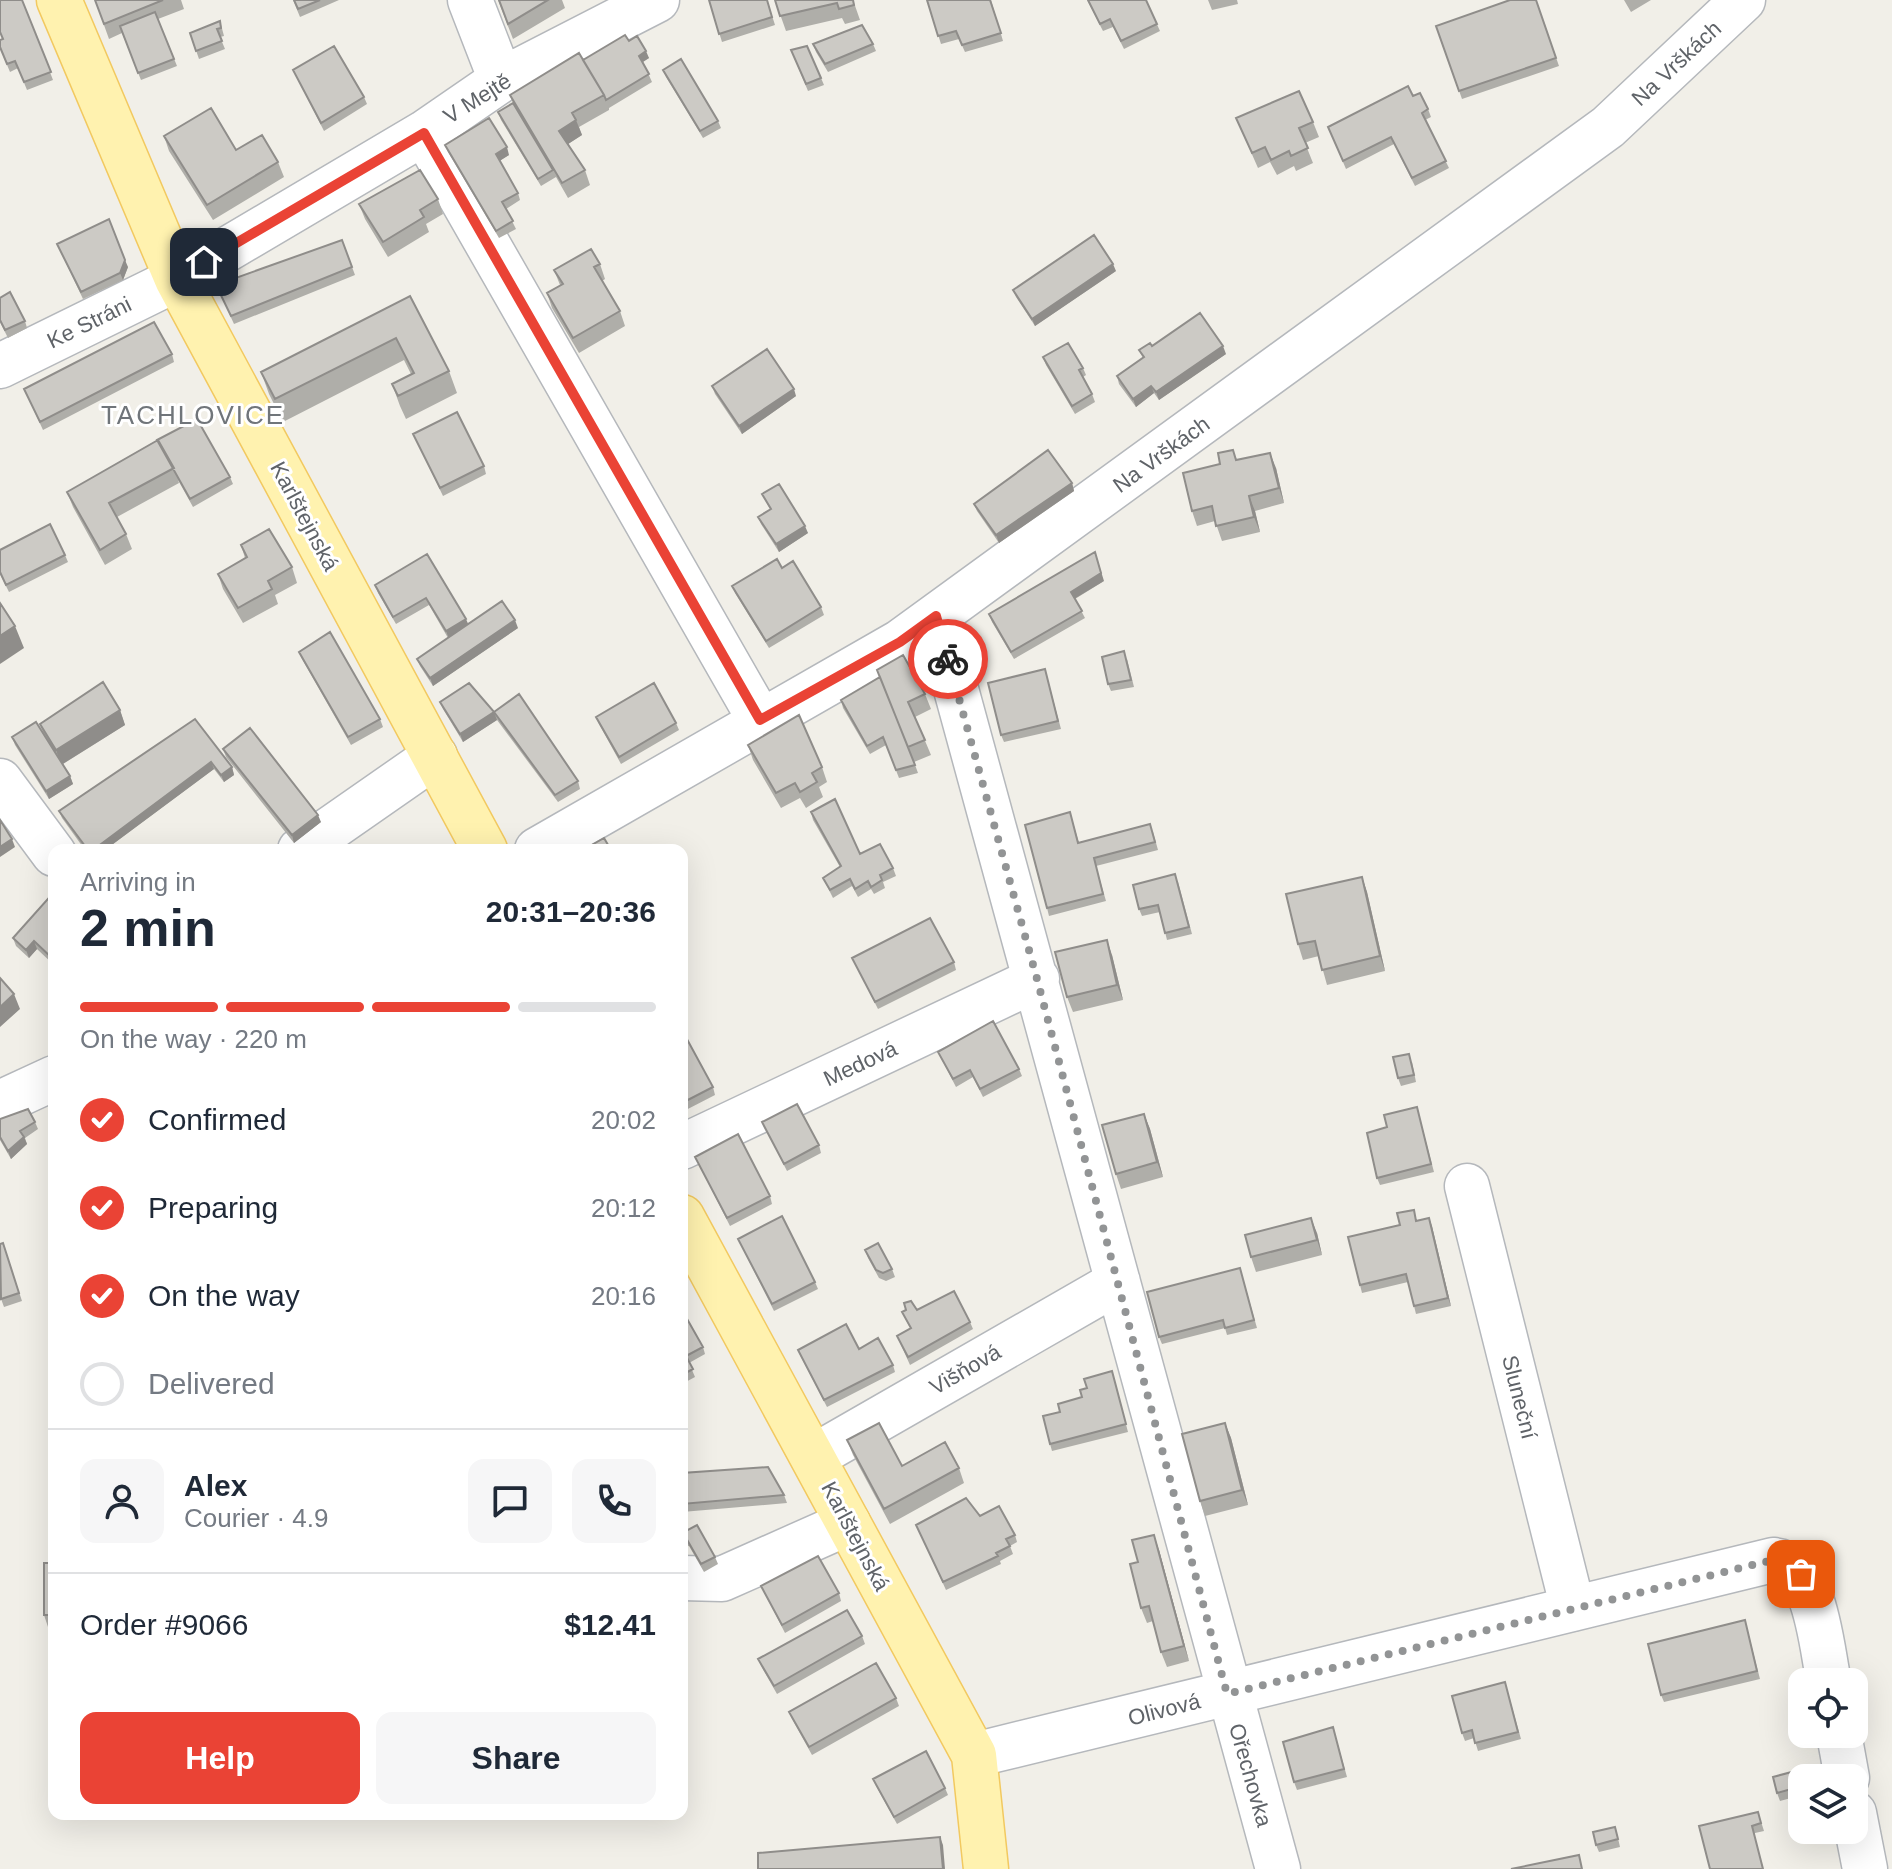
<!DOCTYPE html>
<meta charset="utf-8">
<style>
:root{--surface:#fff;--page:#f6f6f7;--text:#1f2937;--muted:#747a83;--line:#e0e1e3;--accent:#ea4335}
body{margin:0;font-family:Arial,sans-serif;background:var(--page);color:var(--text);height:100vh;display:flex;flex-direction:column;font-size:30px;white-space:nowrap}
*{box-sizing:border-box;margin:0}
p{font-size:26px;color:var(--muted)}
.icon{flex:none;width:44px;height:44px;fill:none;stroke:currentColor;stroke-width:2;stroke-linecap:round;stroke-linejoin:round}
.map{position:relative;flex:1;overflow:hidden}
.panel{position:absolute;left:48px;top:844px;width:640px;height:976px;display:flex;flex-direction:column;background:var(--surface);border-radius:16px;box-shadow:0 8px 32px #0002}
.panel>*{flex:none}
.fabs{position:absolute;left:1788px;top:1668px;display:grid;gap:16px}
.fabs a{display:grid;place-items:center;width:80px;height:80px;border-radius:16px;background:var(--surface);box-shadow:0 8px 32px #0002;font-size:40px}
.pin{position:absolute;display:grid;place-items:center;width:68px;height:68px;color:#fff;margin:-34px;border-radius:16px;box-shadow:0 4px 12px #0006}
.courier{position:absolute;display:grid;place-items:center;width:80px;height:80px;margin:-40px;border:6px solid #ea4335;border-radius:50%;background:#fff;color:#222;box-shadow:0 2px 10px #0007}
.overview em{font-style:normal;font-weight:600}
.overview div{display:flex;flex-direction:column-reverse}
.overview{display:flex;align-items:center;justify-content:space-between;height:136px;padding:0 32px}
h1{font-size:52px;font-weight:600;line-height:60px}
.bar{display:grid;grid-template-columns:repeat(4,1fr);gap:12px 8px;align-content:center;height:96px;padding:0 32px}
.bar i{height:10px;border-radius:6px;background:var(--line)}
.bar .on{background:var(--accent)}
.bar p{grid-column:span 4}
.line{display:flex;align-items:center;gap:20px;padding:0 32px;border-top:2px solid var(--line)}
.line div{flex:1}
.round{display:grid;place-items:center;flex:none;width:84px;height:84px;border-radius:16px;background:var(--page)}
ol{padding:0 32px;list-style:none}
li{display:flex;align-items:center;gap:24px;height:88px}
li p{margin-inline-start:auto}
li .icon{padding:8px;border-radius:50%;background:var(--accent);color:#fff;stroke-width:4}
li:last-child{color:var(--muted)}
li i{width:44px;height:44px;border:4px solid var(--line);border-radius:50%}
.action{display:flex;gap:16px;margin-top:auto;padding:16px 32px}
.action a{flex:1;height:92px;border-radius:16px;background:var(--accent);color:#fff;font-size:32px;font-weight:600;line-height:92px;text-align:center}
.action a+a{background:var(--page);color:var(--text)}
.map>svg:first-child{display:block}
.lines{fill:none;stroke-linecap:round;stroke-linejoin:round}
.minor-casing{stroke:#b5b8bc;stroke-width:47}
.major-casing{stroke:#f2c960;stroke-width:47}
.minor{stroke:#fff;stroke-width:44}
.major{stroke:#fff2af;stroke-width:44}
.wall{fill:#afaea9}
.shaded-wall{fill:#8f8d8a}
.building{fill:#cccac5;stroke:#8f8d8a;stroke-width:2}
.done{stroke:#929495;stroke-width:8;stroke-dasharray:0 14.4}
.route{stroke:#ea4335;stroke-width:10}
.labels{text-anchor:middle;stroke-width:6;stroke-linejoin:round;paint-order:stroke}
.street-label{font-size:22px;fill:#5f6368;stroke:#fff}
.quarter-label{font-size:26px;letter-spacing:2px;fill:#70757a;stroke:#fff}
</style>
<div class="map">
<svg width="1892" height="1869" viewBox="0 0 1892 1869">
<rect width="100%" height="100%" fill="#f1efe8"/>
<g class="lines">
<g class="minor-casing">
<path id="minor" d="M470,0L501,80
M424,133L760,720
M0,366L177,279L424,133L501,80L657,0
M936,616L1278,1869
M0,781L54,854
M300,850L435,756
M537,850L900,642L1608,127L1743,0
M0,1103L54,1078
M682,1147L1037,979
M1467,1186L1573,1609
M813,1457L1118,1282
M682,1578L722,1579L848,1523
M1839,1734L1847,1778
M974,1755L1773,1560C1817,1564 1821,1647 1829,1682
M1854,1813L1865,1869"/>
</g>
<g class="major-casing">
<path id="major" d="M59,0L177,279L485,850
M682,1217L974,1755L986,1869"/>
</g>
<use href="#minor" class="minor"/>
<use href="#major" class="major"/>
</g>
<path class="wall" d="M22,0L53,80L27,90L18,68L10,72L0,48L3,39Z
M95,0H181L184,9L158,19L177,66L141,80L122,33L109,39Z
M293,0H339L300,17Z
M498,0H562L565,8L513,39Z
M709,0H767L775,25L722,42Z
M775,0H853L860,20L845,24L842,18L786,31Z
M927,0H991L1003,41L965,52L959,39L941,44Z
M1087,0H1146L1160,31L1124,49L1113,27L1103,31Z
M1208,0H1237L1238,4L1212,10Z
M1536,0L1559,66L1462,99L1436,26Z
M1624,0H1651L1631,12Z
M220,21L224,36L220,37L225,49L199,59L190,33Z
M629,41L649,58L643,62L652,82L609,108V110L579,127L582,135L568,144L585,170L590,185L568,198L556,177L541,186L501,120L498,112L513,103L510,95L583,60Z
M813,44H873L876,51L828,72L816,52Z
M791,50L821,78L824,85L808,91Z
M293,70L364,97L367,104L324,131Z
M663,70L718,121L721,128L703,138L666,77Z
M1413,96L1428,109L1431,117L1425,120L1449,168L1415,186L1394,144L1346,169L1328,127Z
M1236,118L1313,122L1319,137L1305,143L1313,163L1296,171L1294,166L1277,175L1270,162L1258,168Z
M164,136L278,162L284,177L213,220L169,151Z
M445,145L509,155L499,161L518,193L520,200L506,209L516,229L499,238L448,152Z
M438,199L443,214L426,224L429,232L388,257L365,219L359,204Z
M342,240L355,275L234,324L216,285Z
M57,244L128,267L123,280L83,299Z
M600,264L605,279L602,281L620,311L625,326L579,353L552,308L547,293L560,285L554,270Z
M1116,271L1035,326L1016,297L1013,290Z
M410,296L449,371L457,393L406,419L400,406L392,384L411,374L404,360L283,422L269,394L261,372Z
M0,298L25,321L27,328L8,338L0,322Z
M1152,346L1226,354L1159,400L1154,393L1136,407L1119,384L1117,376L1143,358L1139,350Z
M172,354L174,362L43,430L24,389Z
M1043,357L1083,368L1086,375L1083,377L1092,394L1095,402L1075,414L1046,365Z
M712,386L796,396L742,434L715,394Z
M413,434L484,466L486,474L443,496Z
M157,440L230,477L233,484L193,507L178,480L179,483L117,517L126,534L132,549L105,565L73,507L67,492Z
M1237,460L1276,468L1284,503L1255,511L1260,532L1222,541L1215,521L1197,526L1192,511Z
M1072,483L1074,491L999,543L977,511L974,504Z
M762,494L808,533L779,552L761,524L758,517L770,509Z
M241,545L292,567L297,583L275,595L278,604L243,623L223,589L218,574L245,558Z
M0,550L65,555L68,562L9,592L0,574Z
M427,554L468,624L518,628L433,686L420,666L417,659L448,638L429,605L396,624L378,593L375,585Z
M782,568L821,607L824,615L769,648L735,593L732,586Z
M1104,581L1075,599L1085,618L1014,659L992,622L989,614Z
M299,652L380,719L383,727L351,745L302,659Z
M1127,659L1134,687L1111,691L1108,684Z
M1045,669L1061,729L1004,742L1001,735Z
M925,694L931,709L915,717L931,755L914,762L918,773L899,778L886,745L870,754L843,708L841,700Z
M440,702L494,712L578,781L580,789L558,802L497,720L463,742L443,709Z
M120,710L125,725L63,764L70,776L73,784L49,799L15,745L12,737L43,732L40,724Z
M596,717L676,723L679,730L621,764L599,724Z
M195,719L232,767L234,775L224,782L214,769L105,850H85L62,818L59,811Z
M748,745L822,767L827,782L819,787L823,797L806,808L800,798L781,808L753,760Z
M223,749L321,822L294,843L226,757Z
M811,812L860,854L893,868L896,876L883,882L885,888L874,894L871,889L858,897L852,886L833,898L823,878L840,867L813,820Z
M1070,812L1079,843L1153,832L1158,850L1096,866L1106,901L1049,916L1047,908Z
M1362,877L1367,892L1385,971L1327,985L1319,956L1303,960L1298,944Z
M1178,882L1192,934L1167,940L1160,912L1142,916L1139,909Z
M54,892V965L37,949L29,958L16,946L13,938Z
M1112,955L1123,1000L1073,1012L1067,997Z
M852,958L954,962L956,970L878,1009Z
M682,1030L713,1087L715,1095L682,1112Z
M938,1052L1019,1069L1022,1076L983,1097L973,1077L956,1087Z
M1412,1062L1416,1082L1401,1086L1398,1078Z
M1417,1107L1434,1172L1380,1185L1377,1178L1387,1127Z
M1144,1114L1150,1129L1163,1177L1121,1189L1116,1174Z
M0,1119L35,1122L38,1129L25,1138L27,1144L11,1159L0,1140Z
M762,1122L819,1145L821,1153L787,1171Z
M695,1157L770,1196L772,1204L730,1226Z
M1429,1218L1451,1306L1416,1314L1408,1282L1362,1293L1360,1285L1400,1225Z
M1317,1233L1322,1255L1256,1272L1251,1257Z
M738,1239L815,1282L818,1289L774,1311Z
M3,1243L22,1301L4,1307L0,1296Z
M865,1250L892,1269L895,1277L886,1281L879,1278L868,1258Z
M1242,1275L1257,1328L1227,1335L1225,1328L1162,1344L1159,1337Z
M682,1310L703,1347L705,1354L689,1363L695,1377L682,1384Z
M917,1310L970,1322L973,1329L910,1365L897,1336L910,1328L902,1312Z
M859,1349L893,1365L895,1372L827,1407L801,1357L798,1350Z
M1112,1371L1128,1432L1052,1451L1050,1444L1060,1412L1082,1397L1087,1388Z
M1225,1423L1231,1438L1248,1505L1205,1516L1200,1501Z
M847,1440L902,1466L959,1468L964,1483L890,1524L853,1455Z
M682,1473L784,1495L787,1503L682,1512Z
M980,1516L1015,1535L1017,1542L1010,1546L1013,1554L1000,1561L1001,1564L946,1590L916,1525Z
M682,1533L715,1557L718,1564L704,1572L689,1546L683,1547L682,1546Z
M1159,1550L1189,1661L1167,1667L1161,1652L1153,1621L1147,1623L1141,1608L1138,1562Z
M54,1563V1630H49L44,1615Z
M761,1586L839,1593L841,1601L785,1633Z
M1745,1620L1760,1679L1664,1702L1661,1695Z
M862,1636L865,1644L777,1694L761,1666L758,1659Z
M1505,1682L1521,1739L1478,1751L1474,1738L1465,1741L1462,1733Z
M896,1698L899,1706L812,1755L792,1719L789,1712Z
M1333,1727L1347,1777L1297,1790L1294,1782Z
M1802,1778V1795L1780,1801L1777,1793Z
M873,1779L945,1788L948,1795L897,1824L876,1786Z
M1758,1812L1764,1831L1755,1833L1710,1869Z
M1617,1834L1620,1847L1599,1852L1596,1845Z"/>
<path class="shaded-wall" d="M646,51L649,58L641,63L639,56Z
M576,120L582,135L565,146L559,131Z
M507,147L509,155L498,162L496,154Z
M125,260L128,267L123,280L120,273Z
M1113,264L1116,271L1035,326L1032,319Z
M1223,346L1226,354L1159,400L1156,392Z
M1151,386L1154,393L1136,407L1133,399Z
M794,389L796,396L742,434L739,426Z
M1270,453L1276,468L1284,503L1279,488Z
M1072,483L1074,491L999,543L996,535Z
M1249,496L1255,511L1260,532L1254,517Z
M805,526L808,533L779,552L776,544Z
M1095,552L1104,581L1074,599L1071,592Z
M466,619L469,626L449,639L446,631Z
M515,620L518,628L433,686L430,678Z
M15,626L24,648L0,664V636Z
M120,710L125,725L61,765L56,750Z
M494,712L497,720L463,742L460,734Z
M211,762L214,769L105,850H93Z
M232,767L234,775L224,782L221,775Z
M70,776L73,784L49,799L46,791Z
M318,815L321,822L294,843L292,835Z
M12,839L15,847L0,857V847Z
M1362,877L1367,892L1385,971L1380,956Z
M1107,940L1112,955L1123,1000L1117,985Z
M34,941L37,949L29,958L26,950Z
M14,994L20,1009L0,1027V1007Z
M1144,1114L1150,1129L1163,1177L1157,1162Z
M24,1137L27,1144L11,1159L8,1151Z
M1311,1218L1317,1233L1322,1255L1317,1240Z
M1429,1218L1432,1226L1451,1306L1448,1298Z
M1225,1423L1231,1438L1248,1505L1242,1490Z
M1154,1535L1159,1550L1189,1661L1184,1646Z
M940,1837L943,1845L945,1869H943Z"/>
<path class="building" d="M0,0H22L51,72L24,82L15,61L7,64L0,47V40L3,39L0,32Z
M95,0H163L104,24Z
M294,0H320L298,9Z
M499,0H548L508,24Z
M709,0H767L772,17L719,34Z
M775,0H853L854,5L839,9L837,3L780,16Z
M927,0H990L1001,33L962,45L956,31L938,36Z
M1088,0H1146L1157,24L1121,41L1110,19L1100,24Z
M1510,0H1536L1556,58L1459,91L1436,26Z
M155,12L174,59L138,73L120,26Z
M220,21L221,28L217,29L222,41L196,51L190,33Z
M862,25L873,44L825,64L813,44Z
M625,35L629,41L637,36L646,51L639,56L649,74L606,100L604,95L583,60Z
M334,46L364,97L321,123L293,70Z
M807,46L821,78L806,84L791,50Z
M579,53L604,95L572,113L576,120L559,131L585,170L562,183L510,95Z
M681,59L718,121L700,131L663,70Z
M1408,86L1413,96L1420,93L1428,109L1422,113L1446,161L1412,178L1391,137L1343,161L1328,127Z
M1299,91L1313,122L1299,128L1308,148L1291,156L1289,151L1271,160L1265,147L1252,153L1236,118Z
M513,103L553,170L538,179L498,112Z
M211,108L236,150L262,135L278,162L207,205L164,136Z
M489,118L507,147L496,154L518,193L502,202L513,221L496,231L445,145Z
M420,170L438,199L420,210L424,217L383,242L359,204Z
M109,219L125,260L120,273L81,292L57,244Z
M1094,235L1113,264L1032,319L1013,290Z
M342,240L352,267L231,316L216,285Z
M591,249L600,264L594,267L620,311L573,338L547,293L563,284L554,270Z
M10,292L25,321L5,330L0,320V298Z
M410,296L449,371L398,396L392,384L414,373L396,338L275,399L261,372Z
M1200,313L1223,346L1156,392L1151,386L1133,399L1117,376L1144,357L1139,350L1150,343L1152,346Z
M154,322L172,354L40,422L24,389Z
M1068,343L1083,368L1079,370L1092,394L1072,406L1043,357Z
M767,349L794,389L739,426L712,386Z
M457,412L484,466L440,488L413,434Z
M197,419L230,477L190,499L157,440Z
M158,440L174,468L109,503L126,534L100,550L67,492Z
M1048,450L1072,483L996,535L974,504Z
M1233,450L1236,460L1270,453L1279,488L1249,496L1254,517L1216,526L1212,506L1192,511L1183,473L1220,464L1218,453Z
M779,484L805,526L776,544L758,517L771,509L762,494Z
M50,524L65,555L6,585L0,572V550Z
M269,529L292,567L268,581L272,589L238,608L218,574L247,557L241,545Z
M1095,552L1101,573L1071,592L1082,611L1011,652L989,614Z
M427,554L466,619L446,631L426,598L393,617L375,585Z
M777,559L782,568L793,561L821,607L766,641L732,586Z
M502,601L515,620L430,678L417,659Z
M0,603L15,626L0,636Z
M330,632L380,719L348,737L299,652Z
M1124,651L1131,680L1108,684L1102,657Z
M903,655L925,694L908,702L925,740L908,747L877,670Z
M1045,669L1058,721L1001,735L988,683Z
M880,677L915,765L896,770L883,737L867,746L841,700Z
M103,682L120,710L56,750L40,724Z
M469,683L494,712L519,694L578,781L555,795L494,712L460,734L440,702Z
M654,683L676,723L619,757L596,717Z
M799,715L822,767L812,773L817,782L800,792L795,783L776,793L748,745Z
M195,719L232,767L221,775L211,762L93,850H88L59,811Z
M36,722L70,776L46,791L12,737Z
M250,728L318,815L292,835L223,749Z
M835,799L860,854L880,844L893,868L880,875L882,880L871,887L868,881L855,889L850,879L830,890L823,878L841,866L811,812Z
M1070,812L1078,843L1150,824L1155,842L1094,858L1103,894L1047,908L1025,825Z
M0,820L12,839L0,847Z
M604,838L611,850H583Z
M1175,874L1189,927L1165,933L1158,905L1139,909L1133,885Z
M1362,877L1380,956L1322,970L1315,941L1298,944L1286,894Z
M54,892V960L34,941L26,950L13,938Z
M930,918L954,962L875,1002L852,958Z
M1107,940L1117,985L1067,997L1055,952Z
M0,978L14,994L0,1007Z
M993,1021L1019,1069L980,1089L970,1070L953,1079L938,1052Z
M682,1030L713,1087L682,1103Z
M1409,1054L1414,1075L1398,1078L1393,1057Z
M797,1104L819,1145L784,1164L762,1122Z
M1417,1107L1431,1164L1377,1178L1367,1133L1387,1127L1384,1115Z
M28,1109L35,1122L20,1131L24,1137L8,1151L0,1137V1119Z
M1144,1114L1157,1162L1116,1174L1102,1125Z
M738,1134L770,1196L727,1218L695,1157Z
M1414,1210L1416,1221L1429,1218L1448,1298L1414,1306L1406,1274L1360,1285L1348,1237L1400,1225L1397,1213Z
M782,1216L815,1282L772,1304L738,1239Z
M1311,1218L1317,1240L1251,1257L1245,1235Z
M3,1243L19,1293L1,1299L0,1244Z
M878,1243L892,1269L883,1273L876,1270L865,1250Z
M1240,1268L1254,1320L1225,1328L1223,1320L1159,1337L1147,1292Z
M954,1291L970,1322L908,1357L897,1336L911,1328L902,1312L906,1310L904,1303L911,1301L917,1310Z
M682,1310L703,1347L686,1356L693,1369L682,1375Z
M846,1324L859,1349L878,1338L893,1365L824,1400L798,1350Z
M1112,1371L1126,1424L1050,1444L1043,1416L1060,1412L1058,1404L1082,1397L1080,1390L1087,1388L1084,1379Z
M879,1423L902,1466L945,1442L959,1468L884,1509L847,1440Z
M1225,1423L1242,1490L1200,1501L1182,1434Z
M768,1467L784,1495L682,1504V1473Z
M966,1498L980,1516L999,1506L1015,1535L1006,1539L1010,1546L996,1553L998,1556L943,1582L916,1525Z
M697,1525L715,1557L701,1564L686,1538L682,1539V1533Z
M1154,1535L1184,1646L1161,1652L1149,1606L1141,1608L1130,1564L1138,1562L1132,1540Z
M818,1556L839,1593L782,1625L761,1586Z
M44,1563H54V1615H44Z
M847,1610L862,1636L774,1686L758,1659Z
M1745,1620L1757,1671L1661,1695L1648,1644Z
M876,1663L896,1698L809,1747L789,1712Z
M1505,1682L1518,1732L1475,1743L1472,1730L1462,1733L1452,1696Z
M1333,1727L1344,1769L1294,1782L1283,1742Z
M926,1751L945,1788L894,1817L873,1779Z
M1814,1766L1817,1778H1802V1786L1777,1793L1773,1777Z
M1758,1812L1761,1823L1752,1826L1763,1869H1710L1699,1826Z
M1615,1827L1618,1839L1596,1845L1593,1832Z
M940,1837L943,1869H758V1853Z
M1579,1855L1582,1869H1511Z"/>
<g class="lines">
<path class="done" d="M948,659L1037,979L1227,1694L1773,1560L1787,1561L1801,1574"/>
<path class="route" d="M204,262L424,133L760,720L900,642L936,616L948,659"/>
</g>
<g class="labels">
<g class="street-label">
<text transform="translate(1676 63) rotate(-43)" y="8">Na Vrškách</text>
<text transform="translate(477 98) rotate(-32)" y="8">V Mejtě</text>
<text transform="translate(89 322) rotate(-26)" y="8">Ke Stráni</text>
<text transform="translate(1161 454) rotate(-36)" y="8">Na Vrškách</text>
<text transform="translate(305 516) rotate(62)" y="8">Karlštejnská</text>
<text transform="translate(860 1063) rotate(-25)" y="8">Medová</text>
<text transform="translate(965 1369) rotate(-30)" y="8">Višňová</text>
<text transform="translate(1520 1397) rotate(76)" y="8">Sluneční</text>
<text transform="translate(856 1536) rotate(62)" y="8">Karlštejnská</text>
<text transform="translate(1164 1709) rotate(-14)" y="8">Olivová</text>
<text transform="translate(1251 1775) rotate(74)" y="8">Ořechovka</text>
</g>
<g class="quarter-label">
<text x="193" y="424">TACHLOVICE</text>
</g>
</g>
</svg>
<div class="fabs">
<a><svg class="icon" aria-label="locate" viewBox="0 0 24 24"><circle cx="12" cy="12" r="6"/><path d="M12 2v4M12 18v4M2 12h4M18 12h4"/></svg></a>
<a><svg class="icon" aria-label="layers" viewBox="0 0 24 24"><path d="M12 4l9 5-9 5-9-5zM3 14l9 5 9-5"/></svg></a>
</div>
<div class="pin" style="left:1801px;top:1574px;background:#ea580c"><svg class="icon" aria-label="bag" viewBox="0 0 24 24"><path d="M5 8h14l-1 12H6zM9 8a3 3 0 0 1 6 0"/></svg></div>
<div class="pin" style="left:204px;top:262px;background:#1f2937"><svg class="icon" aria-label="home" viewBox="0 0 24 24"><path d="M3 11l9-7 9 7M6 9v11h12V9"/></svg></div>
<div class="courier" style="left:948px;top:659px"><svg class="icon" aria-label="bike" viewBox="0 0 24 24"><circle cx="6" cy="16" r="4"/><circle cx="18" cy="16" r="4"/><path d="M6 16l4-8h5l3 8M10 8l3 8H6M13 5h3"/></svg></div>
<section class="panel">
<div class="overview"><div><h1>2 min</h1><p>Arriving in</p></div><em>20:31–20:36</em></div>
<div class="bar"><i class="on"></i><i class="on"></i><i class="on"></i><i></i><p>On the way · 220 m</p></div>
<ol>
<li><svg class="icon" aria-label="check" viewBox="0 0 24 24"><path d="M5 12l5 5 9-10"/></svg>Confirmed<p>20:02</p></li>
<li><svg class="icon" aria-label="check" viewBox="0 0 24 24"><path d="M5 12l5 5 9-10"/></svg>Preparing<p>20:12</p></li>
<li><svg class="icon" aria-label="check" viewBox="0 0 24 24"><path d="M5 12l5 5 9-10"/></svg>On the way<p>20:16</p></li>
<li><i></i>Delivered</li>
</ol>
<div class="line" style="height:144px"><a class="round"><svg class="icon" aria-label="person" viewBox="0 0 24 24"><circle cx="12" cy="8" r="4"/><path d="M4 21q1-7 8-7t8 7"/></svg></a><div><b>Alex</b><p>Courier · 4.9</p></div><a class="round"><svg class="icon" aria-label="chat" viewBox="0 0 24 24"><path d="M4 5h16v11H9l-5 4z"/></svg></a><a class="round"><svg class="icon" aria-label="phone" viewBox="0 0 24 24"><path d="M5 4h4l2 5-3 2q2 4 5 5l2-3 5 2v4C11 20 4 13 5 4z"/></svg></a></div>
<div class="line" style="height:104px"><div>Order #9066</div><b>$12.41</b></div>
<div class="action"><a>Help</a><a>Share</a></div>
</section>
</div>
